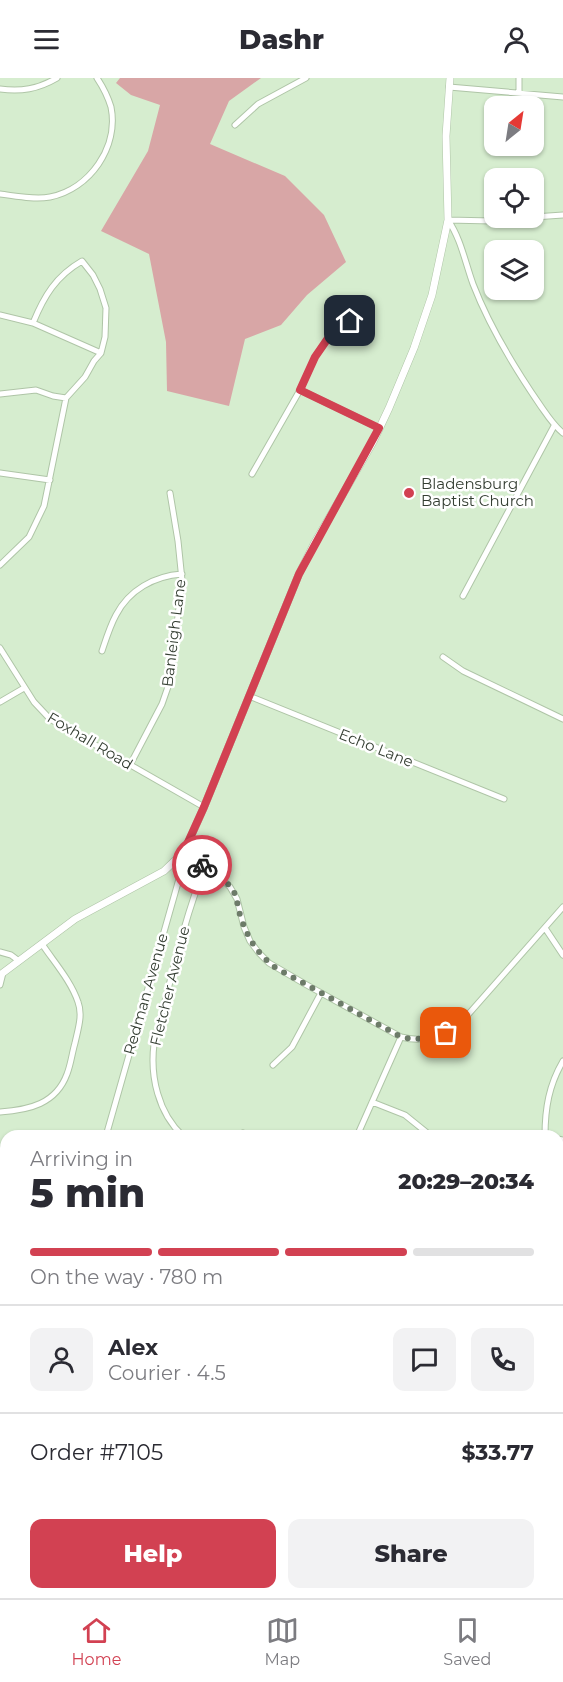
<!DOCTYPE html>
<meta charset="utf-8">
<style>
:root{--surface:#fff;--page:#f2f2f3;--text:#2b2b33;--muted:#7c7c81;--line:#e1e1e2;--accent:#d24152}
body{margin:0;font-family:Montserrat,sans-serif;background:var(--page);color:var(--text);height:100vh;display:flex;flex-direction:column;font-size:22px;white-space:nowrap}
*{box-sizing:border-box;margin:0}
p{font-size:20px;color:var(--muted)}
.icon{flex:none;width:33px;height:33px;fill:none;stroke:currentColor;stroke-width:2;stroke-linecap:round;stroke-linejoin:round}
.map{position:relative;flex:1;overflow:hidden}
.details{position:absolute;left:0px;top:1052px;width:564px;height:470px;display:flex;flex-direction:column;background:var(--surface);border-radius:18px 18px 0 0;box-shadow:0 2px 4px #0004}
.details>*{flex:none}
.needle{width:39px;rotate:30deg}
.buttons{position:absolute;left:484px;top:18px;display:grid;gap:12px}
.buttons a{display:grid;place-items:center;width:60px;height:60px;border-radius:12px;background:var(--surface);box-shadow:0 2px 4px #0004;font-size:30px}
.pin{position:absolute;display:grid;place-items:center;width:51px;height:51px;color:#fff;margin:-26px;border-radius:12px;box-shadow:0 3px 9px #0006}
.courier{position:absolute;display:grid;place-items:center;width:60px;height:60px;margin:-30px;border:4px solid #d24152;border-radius:50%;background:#fff;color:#222;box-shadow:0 2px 8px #0007}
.headline em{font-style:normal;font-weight:800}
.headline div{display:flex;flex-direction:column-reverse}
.headline{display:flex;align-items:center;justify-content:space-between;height:102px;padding:0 30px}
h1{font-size:39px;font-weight:800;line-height:45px}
.bar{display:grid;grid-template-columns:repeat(4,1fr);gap:9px 6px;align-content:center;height:72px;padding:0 30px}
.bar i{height:8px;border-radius:4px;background:var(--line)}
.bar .current{background:var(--accent)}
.bar p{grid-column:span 4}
.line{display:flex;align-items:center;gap:15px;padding:0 30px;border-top:2px solid var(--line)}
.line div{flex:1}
.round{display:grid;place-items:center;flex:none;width:63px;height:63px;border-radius:12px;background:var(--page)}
.button{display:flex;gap:12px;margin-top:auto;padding:12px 30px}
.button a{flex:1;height:69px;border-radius:12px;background:var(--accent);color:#fff;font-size:24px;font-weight:800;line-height:69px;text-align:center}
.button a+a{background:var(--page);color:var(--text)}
header{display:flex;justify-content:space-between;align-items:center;height:78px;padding:0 30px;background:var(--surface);font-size:27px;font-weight:800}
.dock{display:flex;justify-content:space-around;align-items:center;height:84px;border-top:2px solid var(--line);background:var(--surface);font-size:16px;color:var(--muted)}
.dock a{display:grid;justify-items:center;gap:3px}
.dock .current{color:var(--accent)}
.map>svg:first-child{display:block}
.green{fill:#d8a6a6}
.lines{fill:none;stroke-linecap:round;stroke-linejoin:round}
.stream{stroke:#a07270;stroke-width:1.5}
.street-casing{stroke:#afc5a7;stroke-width:7}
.secondary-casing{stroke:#afc5a7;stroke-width:8}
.street{stroke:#fff;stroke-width:5}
.secondary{stroke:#fff;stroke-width:7}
.done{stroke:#6d7b69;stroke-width:6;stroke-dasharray:0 10.8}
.route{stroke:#d24152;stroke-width:8}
.poi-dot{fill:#d24152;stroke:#fff;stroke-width:2}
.labels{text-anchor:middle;stroke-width:5;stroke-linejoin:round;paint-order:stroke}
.poi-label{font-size:15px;fill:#343e32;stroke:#fff;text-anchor:start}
.street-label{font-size:15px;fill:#343e32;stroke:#fff}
</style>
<header><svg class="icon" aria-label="menu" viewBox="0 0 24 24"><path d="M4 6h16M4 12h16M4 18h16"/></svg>Dashr<svg class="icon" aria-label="person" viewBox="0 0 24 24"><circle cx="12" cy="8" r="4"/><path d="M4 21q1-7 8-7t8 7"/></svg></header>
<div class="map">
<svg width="563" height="1520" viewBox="0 0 563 1520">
<rect width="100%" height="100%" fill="#d6edcf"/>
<path class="green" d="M120,0H261L229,23L210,66L285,98L324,137L346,184L307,217L281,247L245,261L229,328L167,313L166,264L149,176L101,153L148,73L160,27L131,17L116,5Z
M558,1190L563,1194V1520H342L338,1515H558Z
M6,1374V1515H17V1520H0V1377Z"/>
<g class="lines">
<path class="stream" d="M455,1515L457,1520"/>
<g class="street-casing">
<path id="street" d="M449,9L563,19
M0,11C21,14 38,11 57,0
M519,14V0
M235,47L258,26L306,0
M0,116C16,118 34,122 50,119C90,111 119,69 111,29C108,19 103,9 97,0
M534,139L563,137
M448,142C461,161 465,184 473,206C488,245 516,292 540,327C547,337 553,347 563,355
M448,142L492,143L525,140
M0,237L33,245L101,275
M300,312L379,350
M0,316L36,312L53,318L66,320
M0,395L50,402
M252,396L300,312L315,279L333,253L367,233
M0,487L29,459L44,428L66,320L85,299L94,283L101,275L105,259L106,230L100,211L93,197L82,183C56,198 44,218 33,245
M463,518L554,348
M0,570L34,624L50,641L204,729
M102,573C106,561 110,548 116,537C129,512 154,498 182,496
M443,579L463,593L563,641
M249,618L504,721
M0,624L24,610
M130,687L162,626L170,603L174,574L182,502L178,463L170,415
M545,850L563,877
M0,874L11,877L19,883
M0,907L3,895
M273,987L292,969L321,915
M372,1024L405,1037L431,1058
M0,1034C29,1032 56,1026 67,996C71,986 72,975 75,965C78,951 83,937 78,924C71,903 54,884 42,866
M106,1058L181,794L184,774L216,795L230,809L237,821L244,849L250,863L259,875L269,885L305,906L401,959C420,964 442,960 458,948L563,829
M183,1058C158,1035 150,998 154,966C170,907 182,846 205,789
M241,1058L243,1055
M357,1058L401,959
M545,1058C545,1030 549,1007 563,983
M558,1061L563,1062
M0,1121L6,1141
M558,1142L563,1145
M0,1150L6,1149
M121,1515L123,1520
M59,1520C67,1514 78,1514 86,1520"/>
</g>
<g class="secondary-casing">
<path id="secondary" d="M0,897L75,841L164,793L184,774L204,729L299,496L314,466L373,364L389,330L414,270L432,217L448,142L446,58L450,0"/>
</g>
<use href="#street" class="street"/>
<use href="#secondary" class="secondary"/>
</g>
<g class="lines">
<path class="done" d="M202,787C214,795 227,802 234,814C237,821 238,829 240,837C247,859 257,876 276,890L401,959C416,963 431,960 446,955"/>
<path class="route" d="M202,787L184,774L185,771L204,729L299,496L379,350L300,312L315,279L333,253L350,243"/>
</g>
<circle class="poi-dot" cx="409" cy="415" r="6"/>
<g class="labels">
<g class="poi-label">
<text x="421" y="411">Bladensburg<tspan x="421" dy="17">Baptist Church</tspan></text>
</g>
<g class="street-label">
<text transform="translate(174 555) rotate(-83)" y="5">Banleigh Lane</text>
<text transform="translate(90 663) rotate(31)" y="5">Foxhall Road</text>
<text transform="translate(376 670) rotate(22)" y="5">Echo Lane</text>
<text transform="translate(170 908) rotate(-76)" y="5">Fletcher Avenue</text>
<text transform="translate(146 916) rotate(-74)" y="5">Redman Avenue</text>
</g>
</g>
</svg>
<div class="buttons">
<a><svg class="needle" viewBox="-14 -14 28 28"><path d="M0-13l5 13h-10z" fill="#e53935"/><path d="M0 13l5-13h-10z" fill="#7c7c81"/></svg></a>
<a><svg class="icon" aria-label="locate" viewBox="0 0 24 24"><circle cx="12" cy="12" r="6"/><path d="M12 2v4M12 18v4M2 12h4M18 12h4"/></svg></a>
<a><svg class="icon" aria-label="layers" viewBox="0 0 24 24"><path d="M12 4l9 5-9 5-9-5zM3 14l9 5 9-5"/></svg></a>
</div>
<div class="pin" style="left:446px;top:955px;background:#ea580c"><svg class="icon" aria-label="bag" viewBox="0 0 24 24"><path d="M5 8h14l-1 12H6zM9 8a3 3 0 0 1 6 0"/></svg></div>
<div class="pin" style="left:350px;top:243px;background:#1f2937"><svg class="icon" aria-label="home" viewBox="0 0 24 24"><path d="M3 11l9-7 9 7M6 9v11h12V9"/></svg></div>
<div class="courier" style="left:202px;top:787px"><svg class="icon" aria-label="bike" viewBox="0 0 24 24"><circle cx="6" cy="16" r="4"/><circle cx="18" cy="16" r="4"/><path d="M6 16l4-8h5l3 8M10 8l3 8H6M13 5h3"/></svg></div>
<section class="details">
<div class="headline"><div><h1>5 min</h1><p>Arriving in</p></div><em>20:29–20:34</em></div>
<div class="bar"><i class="current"></i><i class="current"></i><i class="current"></i><i></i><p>On the way · 780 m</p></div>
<div class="line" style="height:108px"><a class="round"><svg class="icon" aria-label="person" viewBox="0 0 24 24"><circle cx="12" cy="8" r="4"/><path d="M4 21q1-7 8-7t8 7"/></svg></a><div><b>Alex</b><p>Courier · 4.5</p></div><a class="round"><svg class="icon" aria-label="chat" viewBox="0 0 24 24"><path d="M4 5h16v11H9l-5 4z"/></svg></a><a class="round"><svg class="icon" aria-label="phone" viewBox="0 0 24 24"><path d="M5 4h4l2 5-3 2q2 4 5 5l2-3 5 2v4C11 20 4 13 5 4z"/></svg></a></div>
<div class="line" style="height:78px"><div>Order #7105</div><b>$33.77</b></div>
<div class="button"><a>Help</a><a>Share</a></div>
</section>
</div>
<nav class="dock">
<a class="current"><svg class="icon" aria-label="home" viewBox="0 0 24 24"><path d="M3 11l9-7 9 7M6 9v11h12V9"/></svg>Home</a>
<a><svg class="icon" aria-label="map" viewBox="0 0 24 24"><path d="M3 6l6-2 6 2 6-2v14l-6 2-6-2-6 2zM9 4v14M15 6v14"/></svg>Map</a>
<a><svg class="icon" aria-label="saved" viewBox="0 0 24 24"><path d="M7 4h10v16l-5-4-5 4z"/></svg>Saved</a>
</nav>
